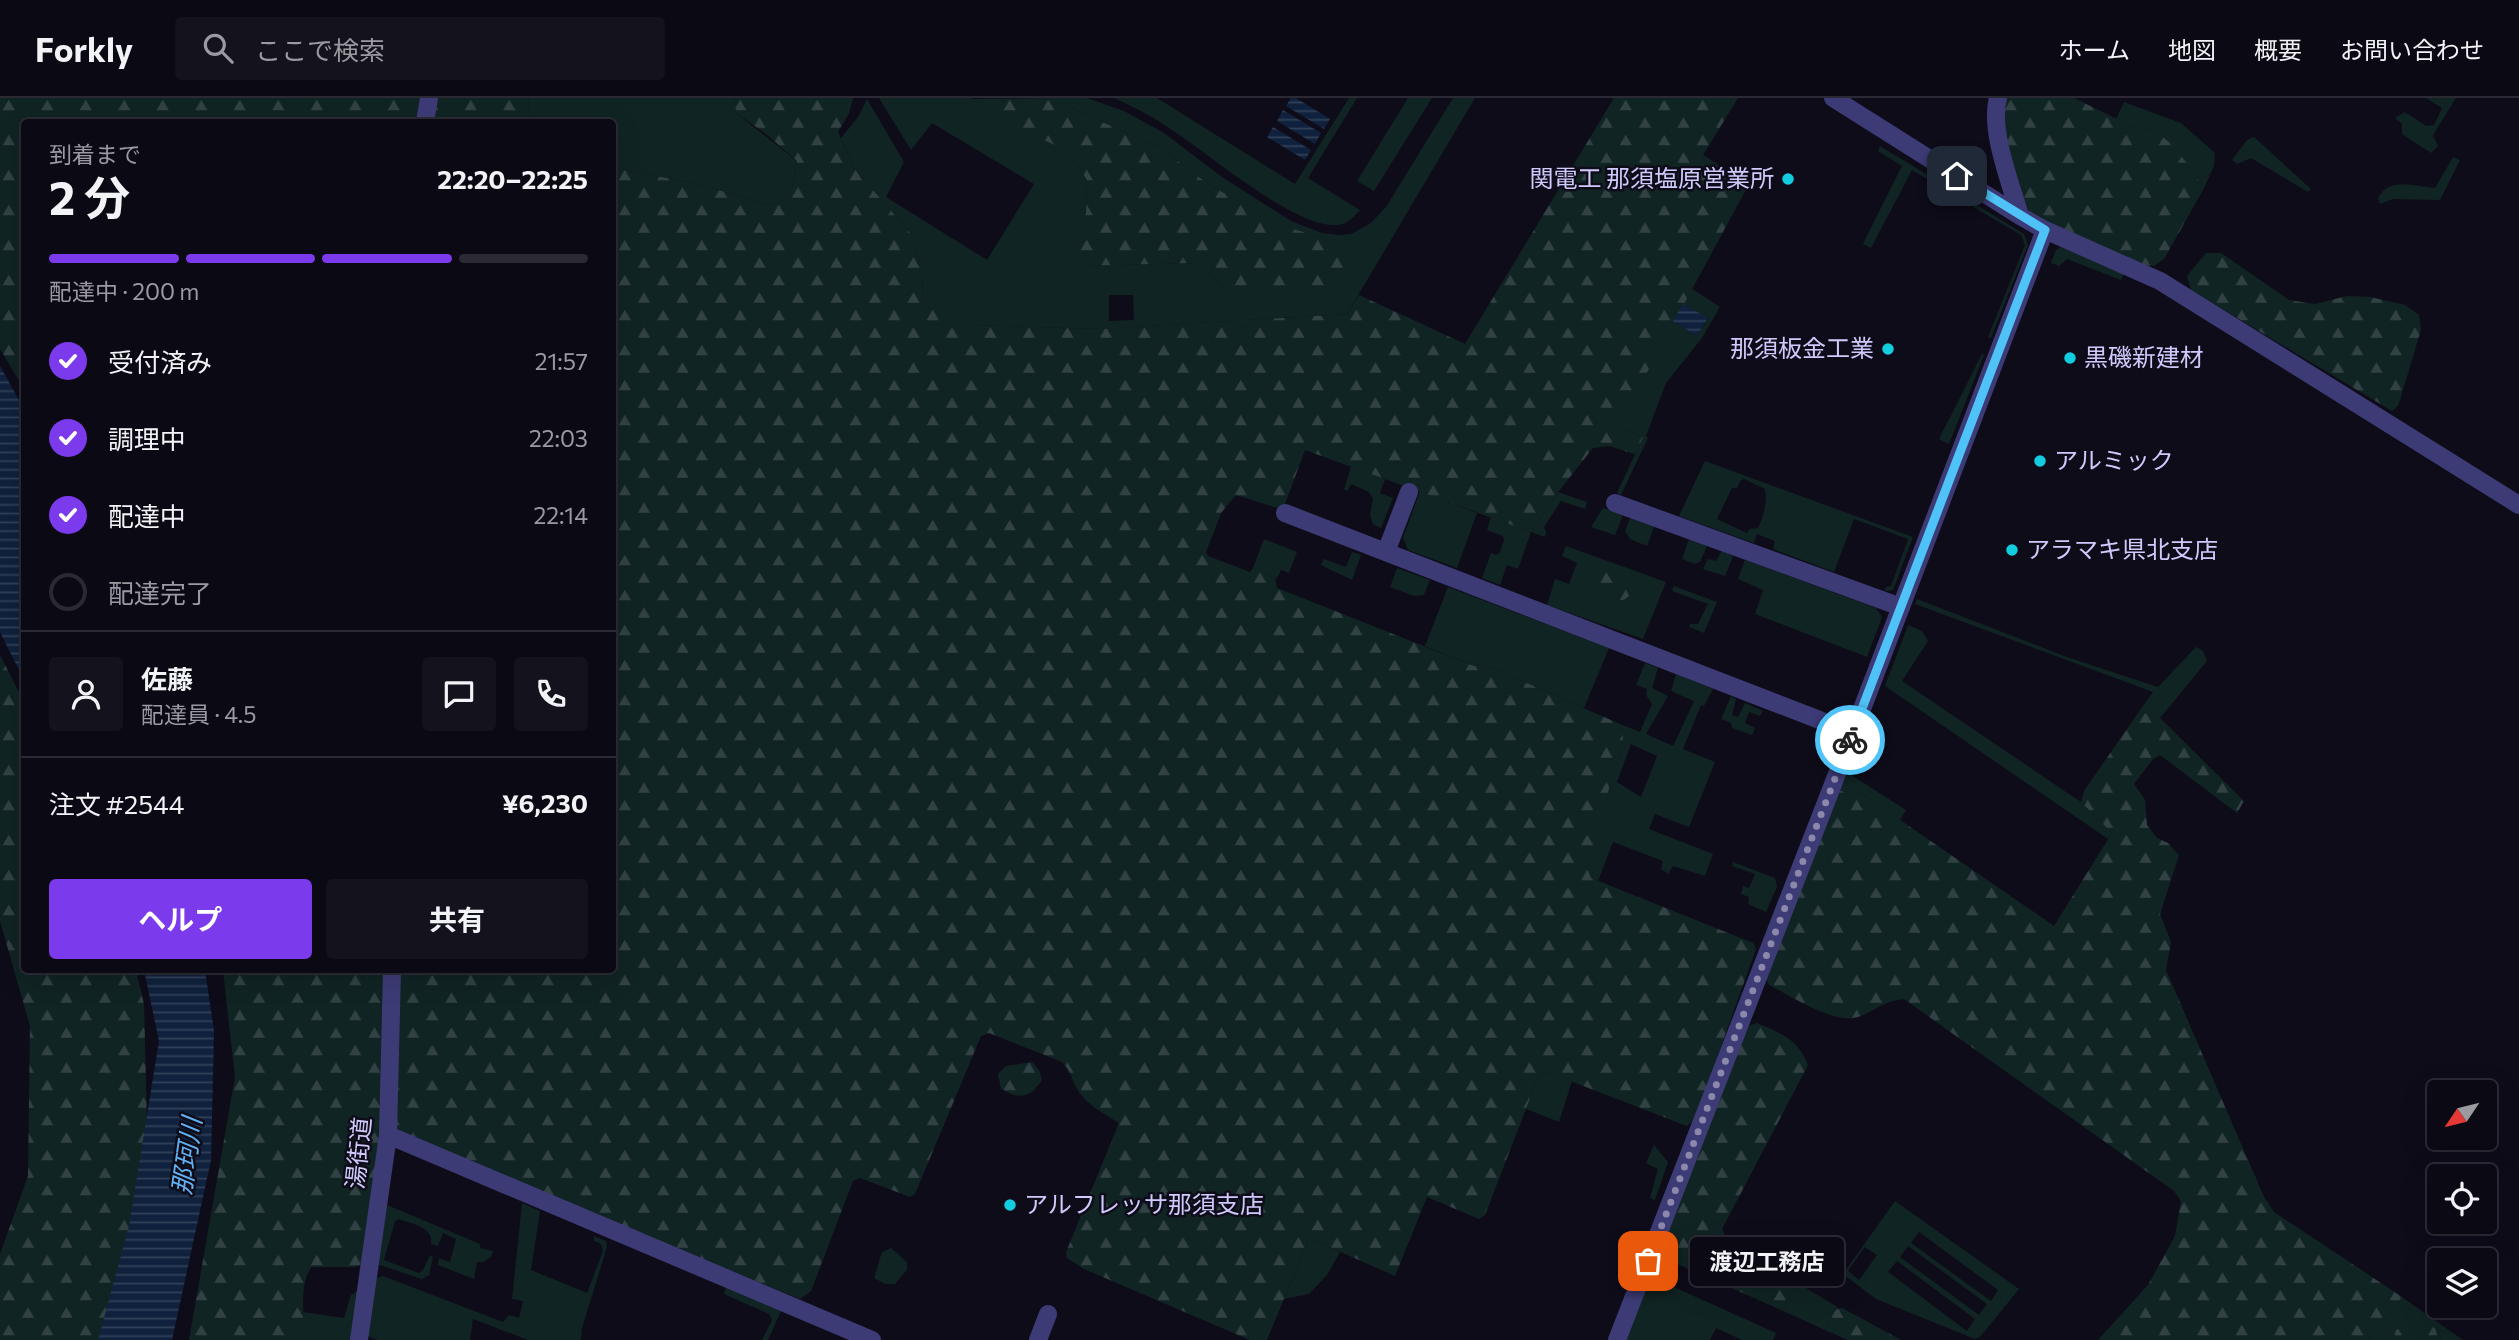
<!DOCTYPE html>
<html lang="ja">
<meta charset="utf-8">
<style>
:root{--surface:#0b0914;--page:#14121d;--text:#f1f3f6;--muted:#9a9aa0;--line:#2b2a34;--accent:#7c3aed}
body{margin:0;font-family:Commissioner,"Noto Sans JP",sans-serif;background:var(--page);color:var(--text);height:100vh;display:flex;flex-direction:column;font-size:26px;white-space:nowrap}
*{box-sizing:border-box;margin:0}
p{font-size:23px;color:var(--muted)}
.icon{flex:none;width:38px;height:38px;fill:none;stroke:currentColor;stroke-width:2;stroke-linecap:round;stroke-linejoin:round}
.map{position:relative;flex:1;overflow:hidden}
.details{position:absolute;left:21px;top:21px;width:595px;height:854px;display:flex;flex-direction:column;background:var(--surface);border-radius:7px;box-shadow:0 7px 28px #0002,0 0 0 2px var(--line)}
.details>*{flex:none}
.needle{width:46px;rotate:235deg}
.controls{position:absolute;left:2427px;top:982px;display:grid;gap:14px}
.controls a{display:grid;place-items:center;width:70px;height:70px;border-radius:7px;background:var(--surface);box-shadow:0 7px 28px #0002,0 0 0 2px var(--line);font-size:35px}
.pin{position:absolute;display:grid;place-items:center;width:60px;height:60px;color:#fff;margin:-30px;border-radius:14px;box-shadow:0 4px 10px #0006}
.courier{position:absolute;display:grid;place-items:center;width:70px;height:70px;margin:-35px;border:5px solid #4fc3f7;border-radius:50%;background:#fff;color:#222;box-shadow:0 2px 9px #0007}
.bubble{position:absolute;height:49px;border-radius:7px;background:var(--surface);box-shadow:0 7px 28px #0002,0 0 0 2px var(--line);font-size:23px;font-weight:700;line-height:49px;text-align:center}
.head em{font-style:normal;font-weight:700}
.head div{display:flex;flex-direction:column-reverse}
.head{display:flex;align-items:center;justify-content:space-between;height:119px;padding:0 28px}
h1{font-size:46px;font-weight:700;line-height:52px}
.bar{display:grid;grid-template-columns:repeat(4,1fr);gap:10px 7px;align-content:center;height:84px;padding:0 28px}
.bar i{height:9px;border-radius:5px;background:var(--line)}
.bar .selected{background:var(--accent)}
.bar p{grid-column:span 4}
.line{display:flex;align-items:center;gap:18px;padding:0 28px;border-top:2px solid var(--line)}
.line div{flex:1}
.round{display:grid;place-items:center;flex:none;width:74px;height:74px;border-radius:7px;background:var(--page)}
ol{padding:0 28px;list-style:none}
li{display:flex;align-items:center;gap:21px;height:77px}
li p{margin-inline-start:auto}
li .icon{padding:7px;border-radius:50%;background:var(--accent);color:#fff;stroke-width:4}
li:last-child{color:var(--muted)}
li i{width:38px;height:38px;border:4px solid var(--line);border-radius:50%}
.button{display:flex;gap:14px;margin-top:auto;padding:14px 28px}
.button a{flex:1;height:80px;border-radius:7px;background:var(--accent);color:#fff;font-size:28px;font-weight:700;line-height:80px;text-align:center}
.button a+a{background:var(--page);color:var(--text)}
header{display:flex;align-items:center;gap:42px;box-sizing:border-box;height:98px;padding:0 35px;background:var(--surface);border-bottom:2px solid var(--line)}
header strong{font-size:33px}
nav{display:flex;gap:38px;margin-inline-start:auto;font-size:24px}
.search{width:490px;height:63px;background:var(--page);display:flex;align-items:center;gap:18px;box-sizing:border-box;padding:0 24px;border-radius:7px;color:var(--muted);font-size:26px}
.map>svg:first-child{display:block}
.green{fill:#102423;fill-rule:evenodd}
.forest{fill:url(#forest-firs)}
.water{fill:url(#water-rules)}
.lines{fill:none;stroke-linecap:round;stroke-linejoin:round}
.minor{stroke:#3d3b76;stroke-width:18}
.tertiary{stroke:#3d3b76;stroke-width:18}
.done{stroke:#8c88ac;stroke-width:7;stroke-dasharray:0 12.6}
.route{stroke:#4fc3f7;stroke-width:9}
.poi-dot{fill:#12ccdf;stroke:#0f0c1a;stroke-width:2.5}
.labels{text-anchor:middle;stroke-width:5;stroke-linejoin:round;paint-order:stroke}
.poi-label{font-size:24px;fill:#cfcafb;stroke:#0f0c1a;text-anchor:start}
.street-label{font-size:24px;fill:#cfcafb;stroke:#0f0c1a}
.water-label{font-size:26px;font-style:italic;fill:#60b0f2;stroke:#0f0c1a}
</style>
<header>
<strong>Forkly</strong>
<div class="search"><svg class="icon" aria-label="search" viewBox="0 0 24 24"><circle cx="10" cy="10" r="6"/><path d="M15 15l6 6"/></svg>ここで検索</div>
<nav><a>ホーム</a><a>地図</a><a>概要</a><a>お問い合わせ</a></nav>
</header>
<div class="map">
<svg width="2519" height="1242" viewBox="0 0 2519 1242">
<defs>
<pattern id="forest-firs" width="22" height="20" patternUnits="userSpaceOnUse" patternTransform="scale(1.75)"><rect width="22" height="20" fill="#102423"/><path d="M5 1l3.5 6h-7zM16 11l3.5 6h-7z" fill="#324244"/></pattern>
<pattern id="water-rules" width="6" height="5" patternUnits="userSpaceOnUse" patternTransform="scale(1.75)"><rect width="6" height="5" fill="#0f213c"/><path d="M0 2.5h6" fill="none" stroke="#314059"/></pattern>
</defs>
<rect width="100%" height="100%" fill="#0f0c1a"/>
<path class="green" d="M528,0H734L736,15L797,63L790,101L770,107L694,85L613,70L612,24H530Z
M879,0H971L1067,53L1087,82L1086,115L1065,157L1078,168L1196,165L1228,192L1340,154L1320,139L1287,129L1211,88L1160,50L1049,0H1087L1124,13L1164,35L1222,79L1291,123L1322,135L1339,137L1351,136L1371,125L1386,109L1453,0H1475L1347,216L1100,231L970,227L923,200L922,177L912,137L854,70L841,40L858,19L867,1L904,64L886,99L987,162L1034,86L932,25L911,52ZM1109,197H1133L1134,222L1109,223Z
M1114,0H1157L1295,86L1349,0H1357L1308,80L1360,112C1353,120 1346,128 1333,127C1289,126 1206,53 1166,28C1150,17 1132,8 1114,0Z
M1408,0H1432L1374,93L1357,83Z
M2426,0H2456L2433,37L2438,48L2431,55L2402,36V26L2395,20L2405,14L2426,28L2434,27L2442,10Z
M2124,4L2181,25L2215,55L2214,68L2203,92L2196,76L2153,32L2131,28L2116,21Z
M2254,39L2311,91L2308,94L2251,60L2237,66L2232,62L2247,42Z
M1880,48L1946,88L1944,91L1912,72L1871,150L1863,146L1902,68L1878,53Z
M2453,59L2460,62L2440,102L2393,101L2380,106L2378,100C2390,78 2415,89 2435,90Z
M1972,104L2024,136L2028,147L1991,240L1988,239L2025,147L2021,137L1970,107Z
M2061,149L2125,174L2121,182L2067,161L2059,168L2051,165L2056,152Z
M1691,190L1720,209L1702,240L1666,285L1646,338L1648,340L1621,397L1617,395L1643,339L1618,328L1673,223L1697,238L1708,221L1683,206Z
M1982,256L1984,257L1949,346L1939,341Z
M1705,363L1913,439L1893,492L1884,493L1886,489L1891,488L1908,441L1854,421L1834,474L1773,451L1775,443L1757,436L1754,445L1679,418ZM1744,381L1765,391C1768,403 1763,419 1758,430L1750,431L1747,435L1717,421L1732,390H1737L1741,382Z
M1351,368L1385,381L1380,395L1393,400L1381,430L1373,426L1370,417L1373,401L1369,394L1351,386L1348,392H1344Z
M1420,393L1477,415L1457,470L1408,452L1403,440Z
M1558,394L1587,404L1585,411L1561,403L1544,429L1546,434L1545,439L1531,434L1518,471L1507,467L1500,487L1482,480L1491,455L1496,457L1500,454L1504,442L1503,438L1487,432L1491,419L1531,434Z
M1603,410L1623,417L1615,437L1591,429Z
M1630,420L1654,429L1647,448L1630,441L1625,433Z
M1264,441L1297,454L1289,475L1281,472L1277,481L1253,470Z
M1689,441L1707,448L1700,464L1695,466L1682,461Z
M1566,448L1666,484L1643,541L1547,507L1555,481L1569,486L1577,465L1562,458Z
M1722,453L1733,458L1725,478L1703,471L1708,461L1716,463Z
M1352,454L1361,457L1352,482L1321,467L1324,461L1346,469Z
M1745,462L1876,510L1882,519L1867,559L1755,516L1763,492L1738,481Z
M1397,470L1430,482L1424,497L1414,498L1390,489Z
M1674,488L1717,504L1704,535L1689,529L1690,526H1698L1708,506L1672,493Z
M1448,489L1609,550L1584,610L1481,565L1474,568L1425,548Z
M1917,501L2064,558L2158,589L2196,549L2203,553L2207,563L2160,620L2151,616L2138,615L2153,594L1915,506Z
M1908,527L1922,533L1928,543L1902,583L2081,704L2112,735L2108,741L1885,588Z
M1645,565L1658,570L1652,590L1668,598L1646,636L1673,648L1694,603L1671,593L1676,576L1713,591L1704,608L1701,607L1683,651L1715,664L1689,729L1655,716L1649,731L1713,756L1705,778L1673,768L1668,776L1661,771L1663,763L1613,744L1598,783L1591,780L1588,775L1611,682L1622,649L1623,638L1620,626L1640,634L1652,606L1646,597L1647,591L1636,587ZM1631,646L1657,658L1641,699L1617,684Z
M1731,598L1736,601L1732,617L1738,619L1745,605L1763,613L1760,618L1749,614L1745,625L1755,630L1752,637L1732,630L1731,625L1721,621Z
M1848,675L1906,712L1900,722L1861,695L1840,693Z
M1733,764L1775,780L1777,789L1766,814L1748,806L1749,799L1741,796L1743,788L1749,790L1755,776L1732,768Z
M1547,974L1572,983L1559,1024L1526,1011L1539,977Z
M1654,1047L1668,1064L1655,1102L1650,1100L1658,1071L1646,1065Z
M1895,1103L2019,1191L1980,1239L1975,1241L1876,1201L1843,1176ZM1919,1134L1998,1192L1991,1203L1911,1145ZM1908,1148L1987,1206L1979,1217L1900,1159ZM1865,1149L1877,1157L1859,1182L1848,1173ZM1897,1163L1975,1221L1967,1233L1888,1174Z
M522,1105L540,1113L531,1172L587,1195L603,1153L601,1146L594,1143V1138L606,1143L607,1149L582,1230L581,1242H528L473,1221L470,1242H377L366,1237L375,1180L383,1178L503,1224L509,1217L519,1220L523,1203L512,1201Z
M387,1107L480,1146V1150L493,1153L491,1159L483,1164H477L474,1181L438,1167L439,1160L450,1164L456,1141L443,1135L438,1148L431,1146C434,1129 412,1126 399,1121L395,1123L384,1162L419,1175L423,1172L430,1157L433,1159L429,1177L422,1181L377,1166Z
M1309,1140L1340,1154L1327,1177L1309,1196L1284,1201Z
M891,1150L907,1164V1172L895,1186H885L874,1180L882,1154Z
M1654,1180L1776,1235L1773,1242H1742L1716,1230L1710,1242H1626L1646,1186Z
M1796,1184L1839,1210L1834,1212L1825,1232L1781,1212L1785,1208Z
M726,1189L781,1213L768,1242H762L772,1222L769,1216L724,1196Z
M359,1192L352,1242H304L303,1214L344,1220L351,1197Z
M2402,1199L2463,1242H2442L2437,1237L2396,1232L2393,1242H2369Z"/>
<path class="forest" d="M0,0H528L530,24H24V291L0,251Z
M734,0H853L849,15L838,34L854,70L912,137L922,177L923,200L970,227L1100,231L1347,216L1359,197L1465,246L1614,0H1738L1703,57L1749,86L1618,328L1643,339L1637,354L1634,356L1609,348L1593,350L1558,394L1531,434L1305,352L1285,406L1278,410L1236,397L1221,415L1206,454L1208,458L1250,474L1253,470L1275,480L1277,490L1474,568L1481,565L1620,626L1623,638L1622,649L1611,682L1589,775L1591,780L1753,845L1756,851L1695,1021L1687,1028L1547,974L1539,977L1485,1117L1479,1121L1427,1099L1395,1178L1309,1140L1267,1242H1250L1084,1171L1067,1160L1066,1154L1119,1025C1103,1015 1085,1006 1076,989C1071,979 1070,972 1062,964L989,935L981,938L915,1096L910,1099L860,1080L853,1083L811,1193L800,1201L381,1029L361,1167L354,1169H312C298,1184 305,1222 304,1242H189L235,979L223,872H612L613,70L694,85L770,107L790,101L797,63L766,36L736,15Z
M1049,0L1160,50L1211,88L1287,129L1320,139L1340,154L1352,167L1341,191L1228,192L1196,165L1078,168L1065,157L1086,115L1087,82L1067,53L987,15L971,1Z
M2002,0H2074L2131,28L2153,32L2169,44L2196,76L2203,92L2164,161L2154,168L2143,167C2113,154 2042,131 2023,106L2005,47Z
M2206,155H2221L2289,202L2315,206L2347,198L2370,199L2405,207L2419,217L2421,232L2398,308L2392,313L2191,192L2187,178Z
M1600 486a17 17 0 1 1 34 0a17 17 0 1 1-34 0Z
M0,557L24,604V872H136L144,906L148,1066L116,1242H0V1156L28,1078L30,928L0,823Z
M2138,615L2151,616L2160,620L2244,703L2237,715L2160,657L2153,661L2134,686L2145,702L2147,727L2157,740L2168,745L2179,757L2160,816L2171,844L2166,872L2264,1099L2274,1114L2402,1199L2369,1242H2098L2148,1187L2175,1138L2181,1103L2174,1093L1904,901C1881,904 1877,912 1858,919C1835,927 1791,898 1769,887L1765,879L1840,693L1861,695L2054,828L2112,735L2081,704L2084,693Z
M1757,925C1782,936 1798,941 1808,967L1722,1131L1725,1137L1784,1172L1796,1184L1785,1208L1781,1212L1666,1161L1662,1148L1748,928Z
M1032,964L1039,972L1042,982C1030,1000 1020,1002 1001,991L998,976L1006,968Z
M1842,1210L1901,1242H1848L1825,1232L1834,1212Z
M2416,1223L2435,1230L2437,1237L2442,1242H2393L2396,1232Z"/>
<path class="water" d="M1291,0H1296L1330,21L1324,31L1286,8Z
M1283,12L1321,35L1315,46L1277,23Z
M1273,29L1311,52L1305,62L1267,39Z
M1683,206L1708,220L1697,238L1673,223Z
M0,268L24,311V582L0,534Z
M144,872H205L214,933L211,1062L172,1242H98L129,1128L159,943Z"/>
<g class="lines">
<path class="minor" d="M1833,0L2020,118L2045,132L2160,183L2519,407
M1998,0C1989,32 2011,86 2020,118
M425,24L429,0
M1615,405L1901,509
M1285,415L1853,635
M1386,454L1409,394
M359,1242L388,1037L392,872
M1038,1242L1048,1216"/>
<path class="tertiary" d="M388,1037L872,1242
M1617,1242L1844,658L2045,132"/>
</g>
<g class="lines">
<path class="done" d="M1648,1163L1850,642"/>
<path class="route" d="M1850,642L2045,132L1957,78"/>
</g>
<g class="poi-dot">
<circle cx="1788" cy="81" r="7"/>
<circle cx="1888" cy="251" r="7"/>
<circle cx="2070" cy="260" r="7"/>
<circle cx="2040" cy="363" r="7"/>
<circle cx="2012" cy="452" r="7"/>
<circle cx="1010" cy="1107" r="7"/>
</g>
<g class="labels">
<g class="poi-label">
<text x="1774" y="89" text-anchor="end">関電工 那須塩原営業所</text>
<text x="1874" y="259" text-anchor="end">那須板金工業</text>
<text x="2084" y="268">黒磯新建材</text>
<text x="2054" y="371">アルミック</text>
<text x="2026" y="460">アラマキ県北支店</text>
<text x="1024" y="1115">アルフレッサ那須支店</text>
</g>
<g class="street-label">
<text transform="translate(359 1055) rotate(-84)" y="8">湯街道</text>
</g>
<g class="water-label">
<text transform="translate(187 1058) rotate(-82)" y="9">那珂川</text>
</g>
</g>
</svg>
<div class="controls">
<a><svg class="needle" viewBox="-14 -14 28 28"><path d="M0-13l5 13h-10z" fill="#e53935"/><path d="M0 13l5-13h-10z" fill="#9a9aa0"/></svg></a>
<a><svg class="icon" aria-label="locate" viewBox="0 0 24 24"><circle cx="12" cy="12" r="6"/><path d="M12 2v4M12 18v4M2 12h4M18 12h4"/></svg></a>
<a><svg class="icon" aria-label="layers" viewBox="0 0 24 24"><path d="M12 4l9 5-9 5-9-5zM3 14l9 5 9-5"/></svg></a>
</div>
<div class="pin" style="left:1648px;top:1163px;background:#ea580c"><svg class="icon" aria-label="bag" viewBox="0 0 24 24"><path d="M5 8h14l-1 12H6zM9 8a3 3 0 0 1 6 0"/></svg></div>
<div class="pin" style="left:1957px;top:78px;background:#1f2937"><svg class="icon" aria-label="home" viewBox="0 0 24 24"><path d="M3 11l9-7 9 7M6 9v11h12V9"/></svg></div>
<div class="courier" style="left:1850px;top:642px"><svg class="icon" aria-label="bike" viewBox="0 0 24 24"><circle cx="6" cy="16" r="4"/><circle cx="18" cy="16" r="4"/><path d="M6 16l4-8h5l3 8M10 8l3 8H6M13 5h3"/></svg></div>
<div class="bubble" style="left:1690px;top:1139px;width:154px">渡辺工務店</div>
<section class="details">
<div class="head"><div><h1>2 分</h1><p>到着まで</p></div><em>22:20–22:25</em></div>
<div class="bar"><i class="selected"></i><i class="selected"></i><i class="selected"></i><i></i><p>配達中 · 200 m</p></div>
<ol>
<li><svg class="icon" aria-label="check" viewBox="0 0 24 24"><path d="M5 12l5 5 9-10"/></svg>受付済み<p>21:57</p></li>
<li><svg class="icon" aria-label="check" viewBox="0 0 24 24"><path d="M5 12l5 5 9-10"/></svg>調理中<p>22:03</p></li>
<li><svg class="icon" aria-label="check" viewBox="0 0 24 24"><path d="M5 12l5 5 9-10"/></svg>配達中<p>22:14</p></li>
<li><i></i>配達完了</li>
</ol>
<div class="line" style="height:126px"><a class="round"><svg class="icon" aria-label="person" viewBox="0 0 24 24"><circle cx="12" cy="8" r="4"/><path d="M4 21q1-7 8-7t8 7"/></svg></a><div><b>佐藤</b><p>配達員 · 4.5</p></div><a class="round"><svg class="icon" aria-label="chat" viewBox="0 0 24 24"><path d="M4 5h16v11H9l-5 4z"/></svg></a><a class="round"><svg class="icon" aria-label="phone" viewBox="0 0 24 24"><path d="M5 4h4l2 5-3 2q2 4 5 5l2-3 5 2v4C11 20 4 13 5 4z"/></svg></a></div>
<div class="line" style="height:91px"><div>注文 #2544</div><b>¥6,230</b></div>
<div class="button"><a>ヘルプ</a><a>共有</a></div>
</section>
</div>
